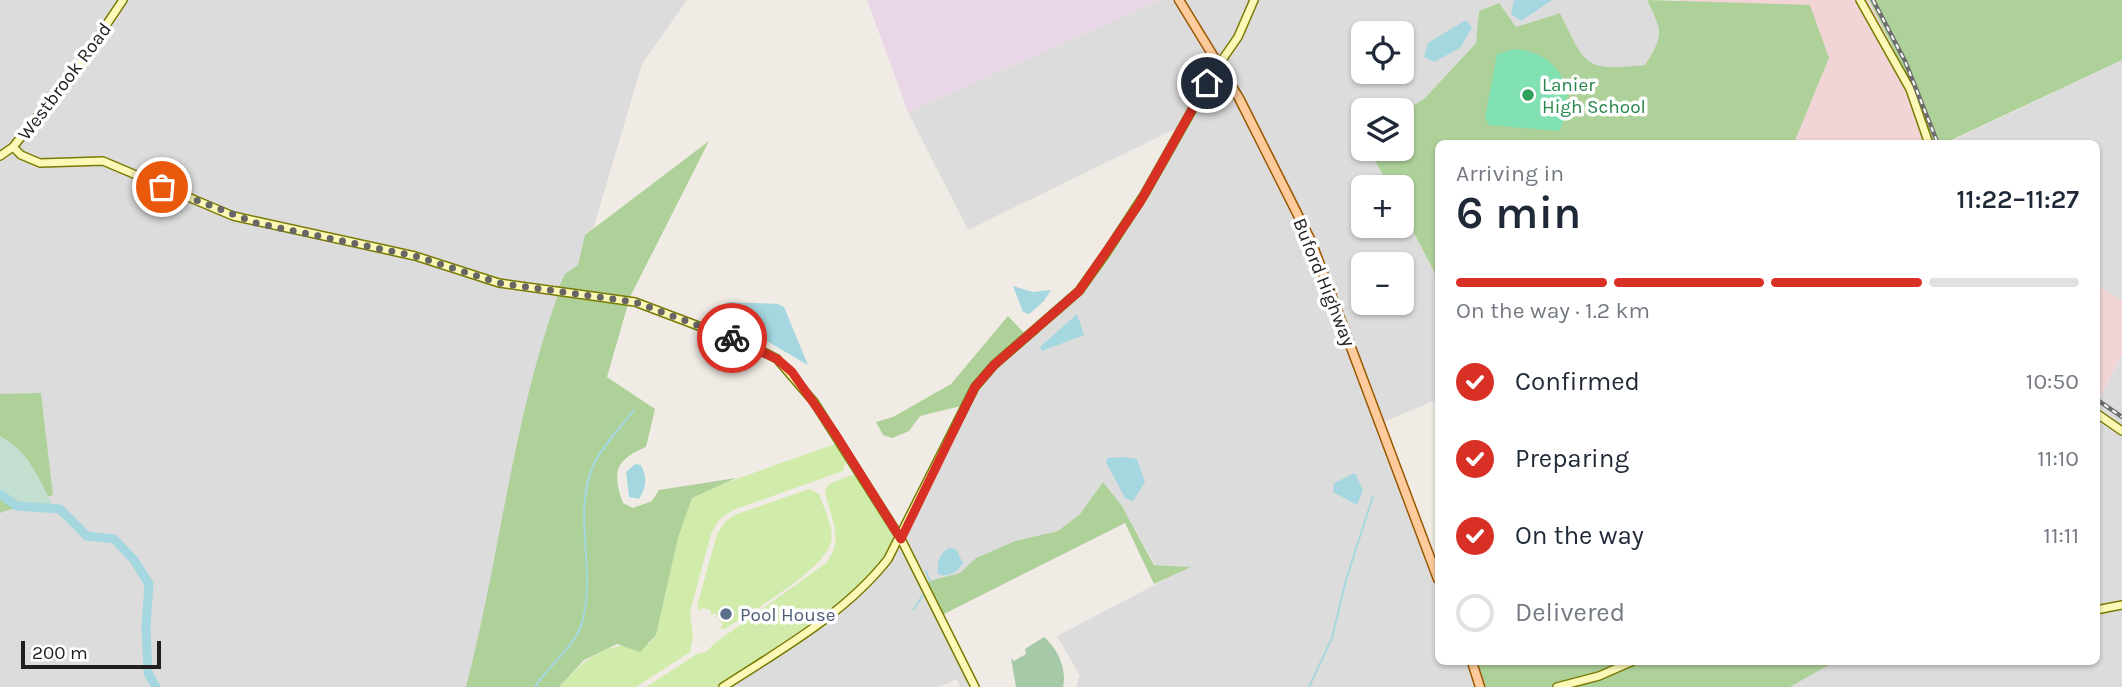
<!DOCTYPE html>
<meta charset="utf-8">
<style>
:root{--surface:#fff;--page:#f6f6f7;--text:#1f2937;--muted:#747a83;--line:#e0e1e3;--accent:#d93025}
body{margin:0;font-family:Karla,sans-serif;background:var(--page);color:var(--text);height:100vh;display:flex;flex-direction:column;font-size:26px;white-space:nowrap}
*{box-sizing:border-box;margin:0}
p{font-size:23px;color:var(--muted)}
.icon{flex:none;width:38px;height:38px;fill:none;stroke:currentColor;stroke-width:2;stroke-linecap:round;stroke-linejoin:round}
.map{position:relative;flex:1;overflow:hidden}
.side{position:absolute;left:1435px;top:140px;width:665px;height:525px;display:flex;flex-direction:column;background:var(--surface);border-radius:10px;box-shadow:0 2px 5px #0004}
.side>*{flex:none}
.buttons{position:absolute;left:1351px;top:21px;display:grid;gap:14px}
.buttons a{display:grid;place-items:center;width:63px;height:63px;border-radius:10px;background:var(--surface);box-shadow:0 2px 5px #0004;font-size:35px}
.scale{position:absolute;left:21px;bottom:18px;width:140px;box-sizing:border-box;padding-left:7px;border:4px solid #1f1f1f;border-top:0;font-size:19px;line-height:24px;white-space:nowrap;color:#1f1f1f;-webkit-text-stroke:5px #fff;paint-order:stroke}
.pin{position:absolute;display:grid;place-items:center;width:60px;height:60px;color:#fff;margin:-30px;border:4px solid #fff;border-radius:50%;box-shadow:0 2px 7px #0007}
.courier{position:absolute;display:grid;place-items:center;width:70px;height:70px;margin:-35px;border:5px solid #d93025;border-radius:50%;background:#fff;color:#222;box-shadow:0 2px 9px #0007}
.headline em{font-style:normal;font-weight:600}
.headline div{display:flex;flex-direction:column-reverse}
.headline{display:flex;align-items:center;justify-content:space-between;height:119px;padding:0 21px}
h1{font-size:46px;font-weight:600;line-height:52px}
.bar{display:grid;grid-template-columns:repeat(4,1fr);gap:10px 7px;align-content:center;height:84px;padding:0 21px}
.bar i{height:9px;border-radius:5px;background:var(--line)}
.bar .selected{background:var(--accent)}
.bar p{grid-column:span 4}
ol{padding:0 21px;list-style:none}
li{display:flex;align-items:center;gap:21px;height:77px}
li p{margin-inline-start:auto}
li .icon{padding:7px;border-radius:50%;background:var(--accent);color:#fff;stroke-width:4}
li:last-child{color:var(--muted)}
li i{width:38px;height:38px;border:4px solid var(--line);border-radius:50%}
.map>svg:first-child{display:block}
.residential{fill:#dddcdc;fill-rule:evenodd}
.commercial{fill:#f1d4d6}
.industrial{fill:#e9d7e8}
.grass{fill:#d0ebaa}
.forest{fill:#aed199}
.wetland{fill:#c2dfcf}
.cemetery{fill:#a6caa8}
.pitch{fill:#81e1b3}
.water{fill:#a4d7df}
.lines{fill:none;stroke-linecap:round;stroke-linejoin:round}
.stream{stroke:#a4d7df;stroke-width:2}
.river{stroke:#a4d7df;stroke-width:9}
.secondary-casing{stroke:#797a02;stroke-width:10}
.primary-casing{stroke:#9a5900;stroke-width:11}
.secondary{stroke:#fbf8b8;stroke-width:7}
.primary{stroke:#fecb9c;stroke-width:8}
.rail-casing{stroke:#6d6d6d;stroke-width:4.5}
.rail{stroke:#fff;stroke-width:2;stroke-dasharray:5;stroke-linecap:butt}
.done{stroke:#686664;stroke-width:7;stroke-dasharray:0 12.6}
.route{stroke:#d93025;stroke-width:9}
.leisure-dot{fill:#2e9e5b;stroke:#fff;stroke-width:2.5}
.service-dot{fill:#5c6f8a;stroke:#fff;stroke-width:2.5}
.labels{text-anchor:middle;stroke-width:7;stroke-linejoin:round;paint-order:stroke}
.street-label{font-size:19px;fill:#1f1f1f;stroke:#fff}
.leisure-label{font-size:19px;fill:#27864d;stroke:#fff;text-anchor:start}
.service-label{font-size:19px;fill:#4e5e75;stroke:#fff;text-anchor:start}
</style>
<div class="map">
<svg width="2122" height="687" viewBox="0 0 2122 687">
<rect width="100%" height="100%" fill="#f0ebe5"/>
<path class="residential" d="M0,0H687L642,64L586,253L472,687H0V513L53,495L41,394H0Z
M1160,0H1647L1660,27L1661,38L1645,65L1602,69L1582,57L1560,13L1516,27L1479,11L1476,43L1425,98L1402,113V110H1363V149H1369L1389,187H1363V226H1402V210L1438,279V399L1383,422L1438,569V662H1473L1483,687H1076L1080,676L1057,636L1189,567L1155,565L1122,506L1103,482L1080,514L1058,531L1015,541L976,558L960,573L931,583L940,616L969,687H960L957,679L939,687H727L879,573L903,545L973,393L1012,351L1085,286L1181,126L968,230L908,112ZM1363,33H1402V72H1363ZM1363,264H1402V303H1363Z
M2122,60V300L2097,286L2096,144H1945Z
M2122,355V687H1790L1834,662H2096L2097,403Z"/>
<path class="commercial" d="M1678,0H1869L1913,87L1929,143H1794L1829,58L1678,3Z
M2097,286L2122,300V354L2097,403Z"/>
<path class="industrial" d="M867,0H1160L908,112Z"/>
<path class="grass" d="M835,444L846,461L843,471L733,510L719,520L711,534L690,612L693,636L690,652L636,687H559C591,653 602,645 649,644L656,635L678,538L692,498L722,484Z
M852,475L857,476L895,540L882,563L836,606L719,687H646L697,654L706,652L715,643L826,563C846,537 829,517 825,490L829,484Z
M809,489L819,494C824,509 834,526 831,542C825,570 750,612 725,629L720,628L723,625L715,613L711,615V610L702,608L700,611L697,606L717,534L726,521L737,514Z"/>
<path class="forest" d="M1647,0L1810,5L1829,58L1794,143L1438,144V279L1402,210V187H1389L1369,149H1402V113L1425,98L1476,43L1479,11L1499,3L1516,27L1560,13C1587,67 1583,71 1645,65C1664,34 1663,33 1647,0Z
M1869,0H2122V60L1945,143H1929L1913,87Z
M709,141L629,299L558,289L565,274L578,265L585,235Z
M558,295L628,304L607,377L655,409L646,447C615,460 612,472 623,503L633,508L652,501L659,490L736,478L692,498L678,538L656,635L640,652L617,644L584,660L559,687H466C500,557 512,422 558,295Z
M1008,316L1025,334L981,375L961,406L920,416L909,431L892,438L883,435L876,422L893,417L951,384Z
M41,393L53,495L0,513V394Z
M1103,482L1122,506L1154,565L1191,567L1154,584L1125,523L940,616L922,583L960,573L976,558L1015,541L1058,531L1080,514Z
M1473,662H1834L1790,687H1483Z"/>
<path class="wetland" d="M0,436C29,451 39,479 53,506C33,505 13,512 0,494Z"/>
<path class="cemetery" d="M1044,637C1058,649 1067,669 1063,687H1016L1011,658L1014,661L1026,654L1025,649Z"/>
<path class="pitch" d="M1514,49C1560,52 1579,92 1559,131L1489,125L1485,118L1497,54Z"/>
<path class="water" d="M1514,0H1552L1521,21L1511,14Z
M1466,20L1472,28L1460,48L1434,62L1424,57L1428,43Z
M1013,286L1033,292L1051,290L1044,301L1029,314L1023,312Z
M729,302L778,304L784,307L808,365L765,340L715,317L717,307Z
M1077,314L1084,335L1042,351L1040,347Z
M1124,457L1137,459L1145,482L1133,501L1125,498L1106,462L1107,458Z
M635,464L641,465C647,478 647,486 639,499L629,497L626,472Z
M1355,473L1363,490L1357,505L1333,492L1334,483Z
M950,548L956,549L963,563C958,572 948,578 938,574C937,563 939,552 950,548Z"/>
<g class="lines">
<path class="stream" d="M926,571L930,581
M914,609L923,595
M535,687C548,665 575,648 582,622C597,572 572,515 593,466C602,446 621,427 634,410
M1309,687L1332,638L1346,580L1373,496"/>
<path class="river" d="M0,494L17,506L60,509L87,536L114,539L134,560L149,584L146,627L148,673L156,687"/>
<g class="secondary-casing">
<path id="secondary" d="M1860,0L1910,89L1929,144
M13,147L21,155L40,163L103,161L233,216L415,256L499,283L635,302L754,347L777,359L814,402L901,539L975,687
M0,156L13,147L82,61L123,0
M2096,413L2122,431
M2096,610L2122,605
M723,687C780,650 846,613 888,559L975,387L994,365L1079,291L1106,253L1144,195L1213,73L1238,37L1254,0
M1557,687L1599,676L1631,662"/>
</g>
<g class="primary-casing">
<path id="primary" d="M1179,0L1239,98L1311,241L1438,579
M1472,662L1480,687"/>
</g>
<use href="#secondary" class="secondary"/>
<use href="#primary" class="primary"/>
<g class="rail-casing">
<path id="rail" d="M1873,0L1905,61L1938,144
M2096,399L2122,417"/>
</g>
<use href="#rail" class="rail"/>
</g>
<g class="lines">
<path class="done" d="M162,187L256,223L415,256L499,283L635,302L732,338"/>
<path class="route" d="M732,338L777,359L792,372L834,432L901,539L975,387L994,365L1079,291L1139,204L1207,83"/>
</g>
<circle class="leisure-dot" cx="1528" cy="95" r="7"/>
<circle class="service-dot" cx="726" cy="614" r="7"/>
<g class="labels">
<g class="street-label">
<text transform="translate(64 81) rotate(-53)" y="7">Westbrook Road</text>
<text transform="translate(1325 282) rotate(68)" y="7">Buford Highway</text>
</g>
<g class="leisure-label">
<text x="1542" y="91">Lanier<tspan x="1542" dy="22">High School</tspan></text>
</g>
<g class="service-label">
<text x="740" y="621">Pool House</text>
</g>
</g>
</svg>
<div class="buttons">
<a><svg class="icon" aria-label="locate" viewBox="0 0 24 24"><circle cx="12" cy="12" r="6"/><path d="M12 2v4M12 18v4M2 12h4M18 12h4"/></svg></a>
<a><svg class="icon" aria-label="layers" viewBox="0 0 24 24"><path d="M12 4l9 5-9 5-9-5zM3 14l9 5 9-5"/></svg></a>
<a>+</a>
<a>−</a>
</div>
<div class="scale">200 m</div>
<div class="pin" style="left:162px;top:187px;background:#ea580c"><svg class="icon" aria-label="bag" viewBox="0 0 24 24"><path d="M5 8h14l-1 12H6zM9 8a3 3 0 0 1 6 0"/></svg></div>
<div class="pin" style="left:1207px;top:83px;background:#1f2937"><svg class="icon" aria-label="home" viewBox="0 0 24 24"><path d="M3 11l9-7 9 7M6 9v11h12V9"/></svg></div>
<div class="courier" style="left:732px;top:338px"><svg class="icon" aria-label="bike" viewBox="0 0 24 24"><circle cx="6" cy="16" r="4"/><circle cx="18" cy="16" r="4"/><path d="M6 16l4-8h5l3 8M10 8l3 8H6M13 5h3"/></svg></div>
<section class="side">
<div class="headline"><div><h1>6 min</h1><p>Arriving in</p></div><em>11:22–11:27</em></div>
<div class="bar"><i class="selected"></i><i class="selected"></i><i class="selected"></i><i></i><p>On the way · 1.2 km</p></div>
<ol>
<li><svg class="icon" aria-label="check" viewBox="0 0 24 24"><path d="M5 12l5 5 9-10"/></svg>Confirmed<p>10:50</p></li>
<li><svg class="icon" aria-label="check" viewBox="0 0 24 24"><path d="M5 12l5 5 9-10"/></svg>Preparing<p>11:10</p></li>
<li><svg class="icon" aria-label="check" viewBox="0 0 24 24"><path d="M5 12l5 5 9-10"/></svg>On the way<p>11:11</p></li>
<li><i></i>Delivered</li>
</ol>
</section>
</div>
